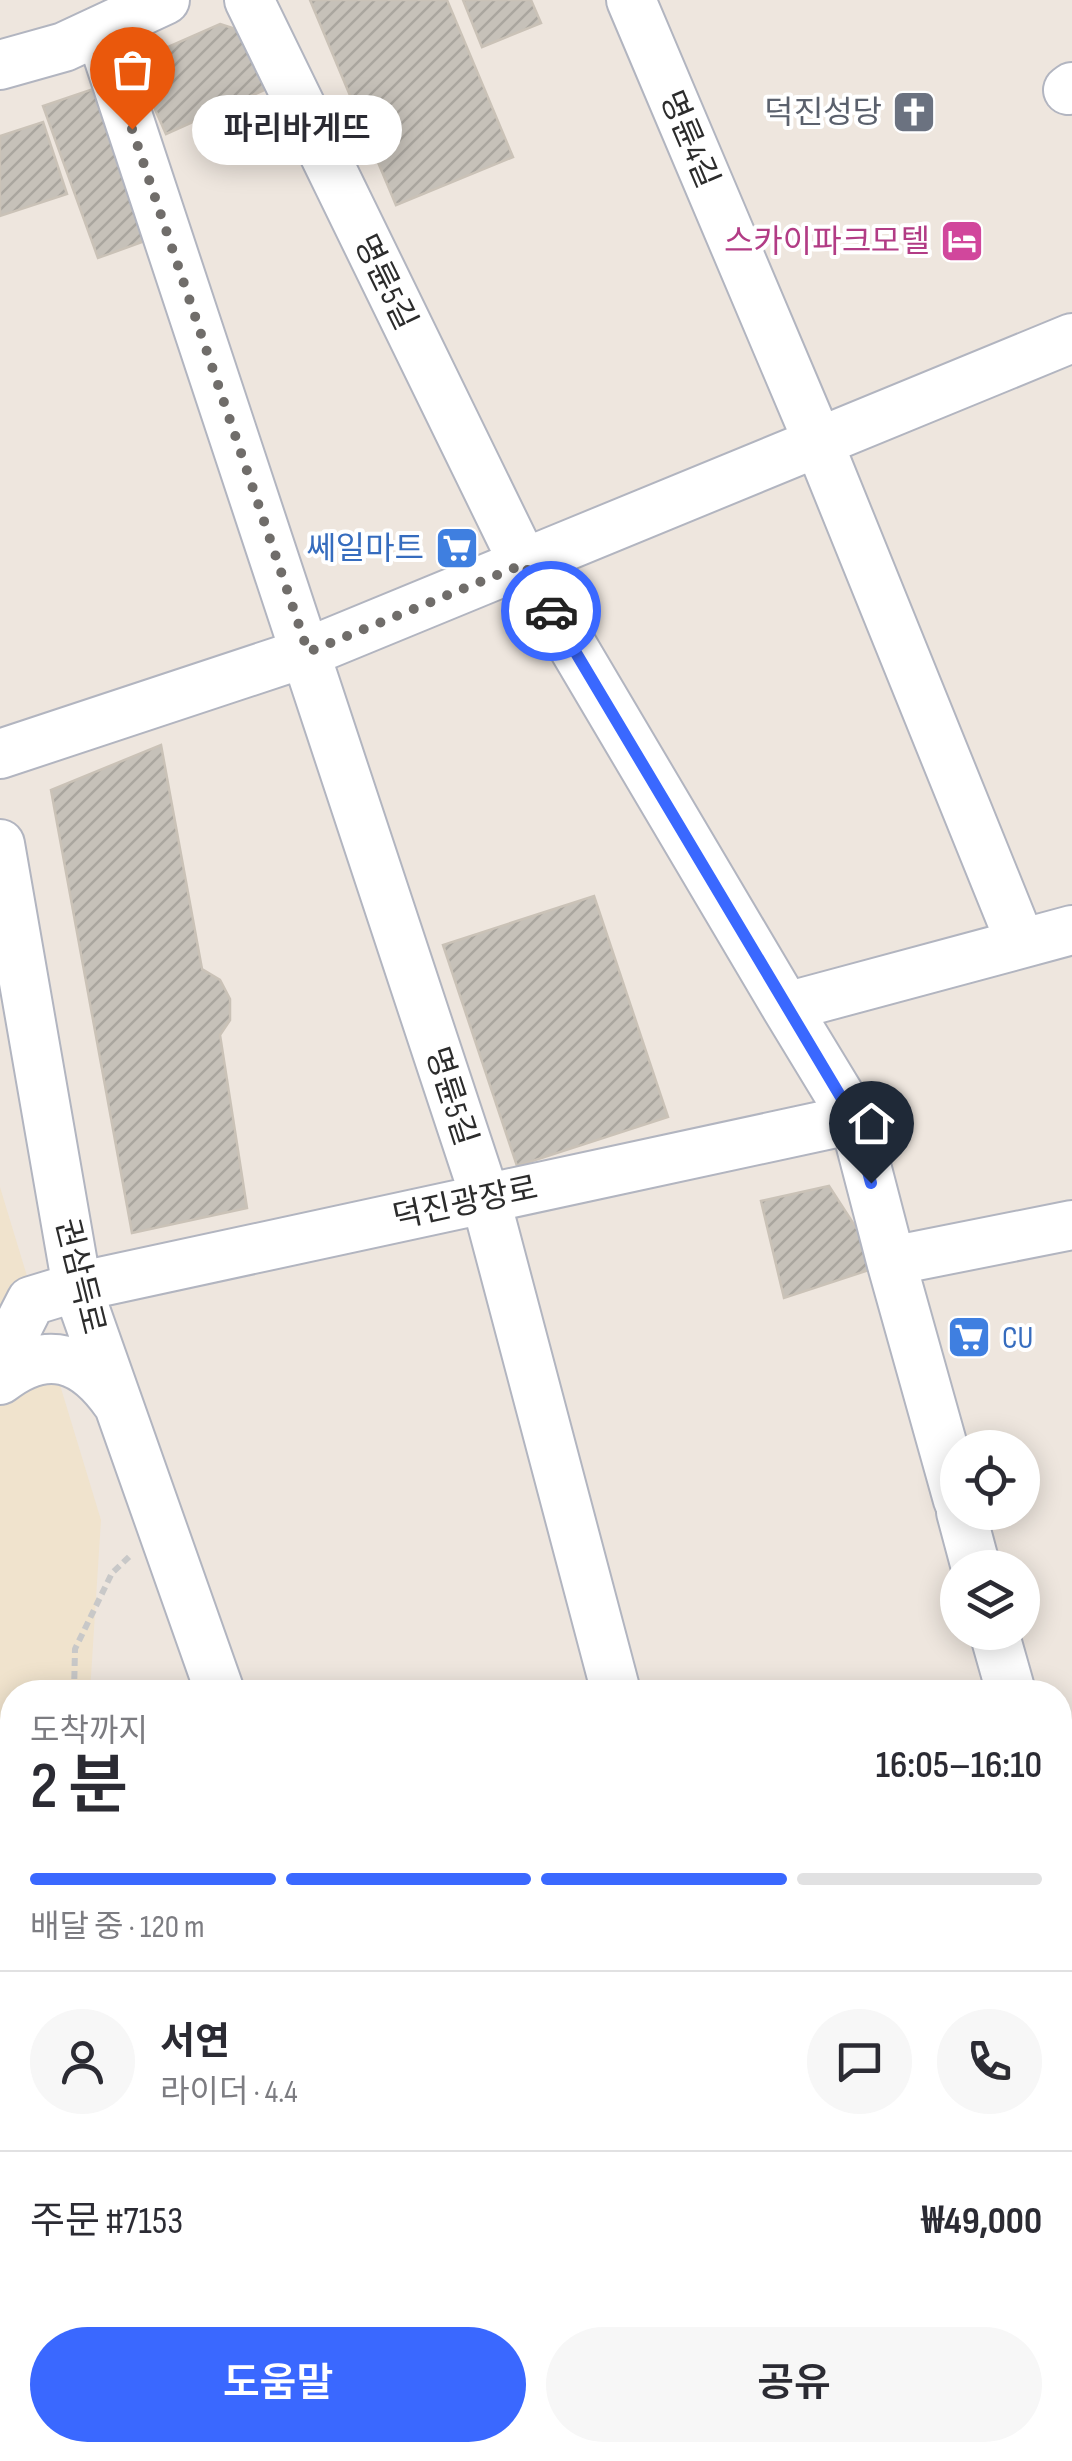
<!DOCTYPE html>
<html lang="ko">
<meta charset="utf-8">
<style>
:root{--surface:#fff;--page:#f7f7f7;--text:#2b2b33;--muted:#7c7c81;--line:#e1e1e2;--accent:#3a68ff}
body{margin:0;font-family:"Sofia Sans Condensed","Noto Sans KR",sans-serif;background:var(--page);color:var(--text);height:100vh;display:flex;flex-direction:column;font-size:38px;white-space:nowrap}
*{box-sizing:border-box;margin:0}
p{font-size:32px;color:var(--muted)}
.icon{flex:none;width:55px;height:55px;fill:none;stroke:currentColor;stroke-width:2;stroke-linecap:round;stroke-linejoin:round}
.map{position:relative;flex:1;overflow:hidden}
.side{position:absolute;left:0px;top:1680px;width:1072px;height:782px;display:flex;flex-direction:column;background:var(--surface);border-radius:40px 40px 0 0;box-shadow:0 5px 25px #0003}
.side>*{flex:none}
.fabs{position:absolute;left:940px;top:1430px;display:grid;gap:20px}
.fabs a{display:grid;place-items:center;width:100px;height:100px;border-radius:50%;background:var(--surface);box-shadow:0 5px 25px #0003;font-size:50px}
.pin{position:absolute;display:grid;place-items:center;width:85px;height:85px;color:#fff;margin:-102px -42px;border-radius:50% 50% 50% 0;rotate:-45deg;box-shadow:0 0 10px #0007}
.pin .icon{rotate:45deg}
.courier{position:absolute;display:grid;place-items:center;width:100px;height:100px;margin:-50px;border:8px solid #3a68ff;border-radius:50%;background:#fff;color:#222;box-shadow:0 2px 12px #0007}
.bubble{position:absolute;height:70px;border-radius:35px;background:var(--surface);box-shadow:0 5px 25px #0003;font-size:32px;font-weight:600;line-height:70px;text-align:center}
.overview em{font-style:normal;font-weight:600}
.overview div{display:flex;flex-direction:column-reverse}
.overview{display:flex;align-items:center;justify-content:space-between;height:170px;padding:0 30px}
h1{font-size:65px;font-weight:600;line-height:75px}
.bar{display:grid;grid-template-columns:repeat(4,1fr);gap:15px 10px;align-content:center;height:120px;padding:0 30px}
.bar i{height:12px;border-radius:8px;background:var(--line)}
.bar .selected{background:var(--accent)}
.bar p{grid-column:span 4}
.line{display:flex;align-items:center;gap:25px;padding:0 30px;border-top:2px solid var(--line)}
.line div{flex:1}
.round{display:grid;place-items:center;flex:none;width:105px;height:105px;border-radius:52px;background:var(--page)}
.button{display:flex;gap:20px;margin-top:auto;padding:20px 30px}
.button a{flex:1;height:115px;border-radius:60px;background:var(--accent);color:#fff;font-size:40px;font-weight:600;line-height:115px;text-align:center}
.button a+a{background:var(--page);color:var(--text)}
.map>svg:first-child{display:block}
.education{fill:#f0e3cd}
.building{fill:url(#building-hatch);stroke:#cac2b7;stroke-width:2.5}
.lines{fill:none;stroke-linecap:round;stroke-linejoin:round}
.minor-casing{stroke:#b2b5c0;stroke-width:52}
.path{stroke:#c8c8c8;stroke-width:6;stroke-dasharray:8 5;stroke-linecap:butt}
.minor{stroke:#fff;stroke-width:48}
.done{stroke:#706d6a;stroke-width:10;stroke-dasharray:0 18}
.route{stroke:#3a68ff;stroke-width:12}
.labels{text-anchor:middle;stroke-width:8;stroke-linejoin:round;paint-order:stroke}
.worship-label{font-size:32px;fill:#5b616d;stroke:#fff;text-anchor:end}
.street-label{font-size:32px;fill:#2c2c2c;stroke:#fff}
.hotel-label{font-size:32px;fill:#b23c85;stroke:#fff;text-anchor:end}
.shop-label{font-size:32px;fill:#366cbe;stroke:#fff;text-anchor:end}
</style>
<div class="map">
<svg width="1072" height="2461" viewBox="0 0 1072 2461">
<defs>
<pattern id="building-hatch" width="6" height="6" patternUnits="userSpaceOnUse" patternTransform="scale(2.5)"><rect width="6" height="6" fill="#c6c1b9"/><path d="M-1 1l2-2M0 6l6-6M5 7l2-2" fill="none" stroke="#aaa69f"/></pattern>
</defs>
<rect width="100%" height="100%" fill="#eee6de"/>
<path class="education" d="M0,1187L101,1520L90,1692H12V2450H173L175,2461H0Z"/>
<path class="building" d="M310,0H447L513,157L396,205Z
M463,0H531L541,23L482,47Z
M220,24L248,33L271,87L166,134L134,62Z
M99,87L153,238L98,258L43,106Z
M43,122L67,194L0,216V136Z
M161,745L202,969L220,980L230,999V1020L220,1035L247,1208L132,1233L51,790Z
M594,896L668,1117L517,1166L443,945Z
M829,1186L881,1266L784,1298L761,1201Z
M0,2146H12V2371H0Z"/>
<g class="lines">
<g class="minor-casing">
<path id="minor" d="M249,0L524,564L786,1007
M631,0L819,444L1020,941
M100,32L485,1197L616,1692
M0,65L64,47L165,0
M1068,90L1072,87
M0,754L308,652L1072,338
M0,844L77,1287L220,1692
M854,1119L891,1261L1072,1225
M891,1261L958,1500
M0,1362L31,1301L77,1287L854,1119L786,1007L1072,930
M0,1380C47,1343 85,1357 117,1403
M961,1512L976,1568
M994,1632L1011,1692
M1060,1754L1072,1752
M1060,1865L1072,1907
M507,2450L512,2461
M900,2450L905,2461"/>
</g>
<path class="path" d="M74,1692L75,1649L112,1573L131,1555
M123,2450L126,2461"/>
<use href="#minor" class="minor"/>
</g>
<g class="lines">
<path class="done" d="M132,129L308,652L524,564L551,611"/>
<path class="route" d="M551,611L854,1119L871,1183"/>
</g>
<defs>
<g id="church-square" transform="scale(2.25)"><rect x="-9" y="-9" width="18" height="18" rx="4" fill="#6b7280" stroke="#fff"/><path d="M-1.2-6h2.4v3.5h3.3v2.4h-3.3V6h-2.4V-.1h-3.3v-2.4h3.3Z" fill="#fff"/></g>
<g id="hotel-square" transform="scale(2.25)"><rect x="-9" y="-9" width="18" height="18" rx="4" fill="#d1479c" stroke="#fff"/><path d="M-6-4.5h1.5V1H6V5H4.5V3h-9V5H-6ZM-4 0a1.8 1.8 0 1 1 3.6 0ZM.5 0V-2.5h3Q6-2.5 6 0Z" fill="#fff"/></g>
<g id="supermarket-square" transform="scale(2.25)"><rect x="-9" y="-9" width="18" height="18" rx="4" fill="#3f7fe0" stroke="#fff"/><path d="M-6-5.5h2.5l.6 2H6L4.5 2H-2.5L-4.4-4H-6ZM-1.5 3.2a1.3 1.3 0 1 0 .1 0ZM3 3.2a1.3 1.3 0 1 0 .1 0Z" fill="#fff"/></g>
</defs>
<g fill-rule="evenodd">
<use href="#church-square" x="914" y="112"/>
<use href="#hotel-square" x="962" y="241"/>
<use href="#supermarket-square" x="457" y="548"/>
<use href="#supermarket-square" x="969" y="1337"/>
</g>
<g class="labels">
<g class="worship-label">
<text x="882" y="123">덕진성당</text>
</g>
<g class="street-label">
<text transform="translate(690 139) rotate(67)" y="11">명륜4길</text>
<text transform="translate(386 282) rotate(64)" y="11">명륜5길</text>
<text transform="translate(452 1096) rotate(72)" y="11">명륜5길</text>
<text transform="translate(465 1202) rotate(-12)" y="11">덕진광장로</text>
<text transform="translate(81 1276) rotate(76)" y="11">권삼득로</text>
</g>
<g class="hotel-label">
<text x="930" y="252">스카이파크모텔</text>
</g>
<g class="shop-label">
<text x="424" y="559">쎄일마트</text>
<text x="1002" y="1348" text-anchor="start">CU</text>
</g>
</g>
</svg>
<div class="fabs">
<a><svg class="icon" aria-label="locate" viewBox="0 0 24 24"><circle cx="12" cy="12" r="6"/><path d="M12 2v4M12 18v4M2 12h4M18 12h4"/></svg></a>
<a><svg class="icon" aria-label="layers" viewBox="0 0 24 24"><path d="M12 4l9 5-9 5-9-5zM3 14l9 5 9-5"/></svg></a>
</div>
<div class="pin" style="left:132px;top:129px;background:#ea580c"><svg class="icon" aria-label="bag" viewBox="0 0 24 24"><path d="M5 8h14l-1 12H6zM9 8a3 3 0 0 1 6 0"/></svg></div>
<div class="pin" style="left:871px;top:1183px;background:#1f2937"><svg class="icon" aria-label="home" viewBox="0 0 24 24"><path d="M3 11l9-7 9 7M6 9v11h12V9"/></svg></div>
<div class="courier" style="left:551px;top:611px"><svg class="icon" aria-label="car" viewBox="0 0 24 24"><path d="M5 17H2v-5l4-1 3-4h7l3 4 3 1v5h-3M9 17h6M6 11h13"/><circle cx="7" cy="17" r="2"/><circle cx="17" cy="17" r="2"/></svg></div>
<div class="bubble" style="left:192px;top:95px;width:210px">파리바게뜨</div>
<section class="side">
<div class="overview"><div><h1>2 분</h1><p>도착까지</p></div><em>16:05–16:10</em></div>
<div class="bar"><i class="selected"></i><i class="selected"></i><i class="selected"></i><i></i><p>배달 중 · 120 m</p></div>
<div class="line" style="height:180px"><a class="round"><svg class="icon" aria-label="person" viewBox="0 0 24 24"><circle cx="12" cy="8" r="4"/><path d="M4 21q1-7 8-7t8 7"/></svg></a><div><b>서연</b><p>라이더 · 4.4</p></div><a class="round"><svg class="icon" aria-label="chat" viewBox="0 0 24 24"><path d="M4 5h16v11H9l-5 4z"/></svg></a><a class="round"><svg class="icon" aria-label="phone" viewBox="0 0 24 24"><path d="M5 4h4l2 5-3 2q2 4 5 5l2-3 5 2v4C11 20 4 13 5 4z"/></svg></a></div>
<div class="line" style="height:130px"><div>주문 #7153</div><b>₩49,000</b></div>
<div class="button"><a>도움말</a><a>공유</a></div>
</section>
</div>
